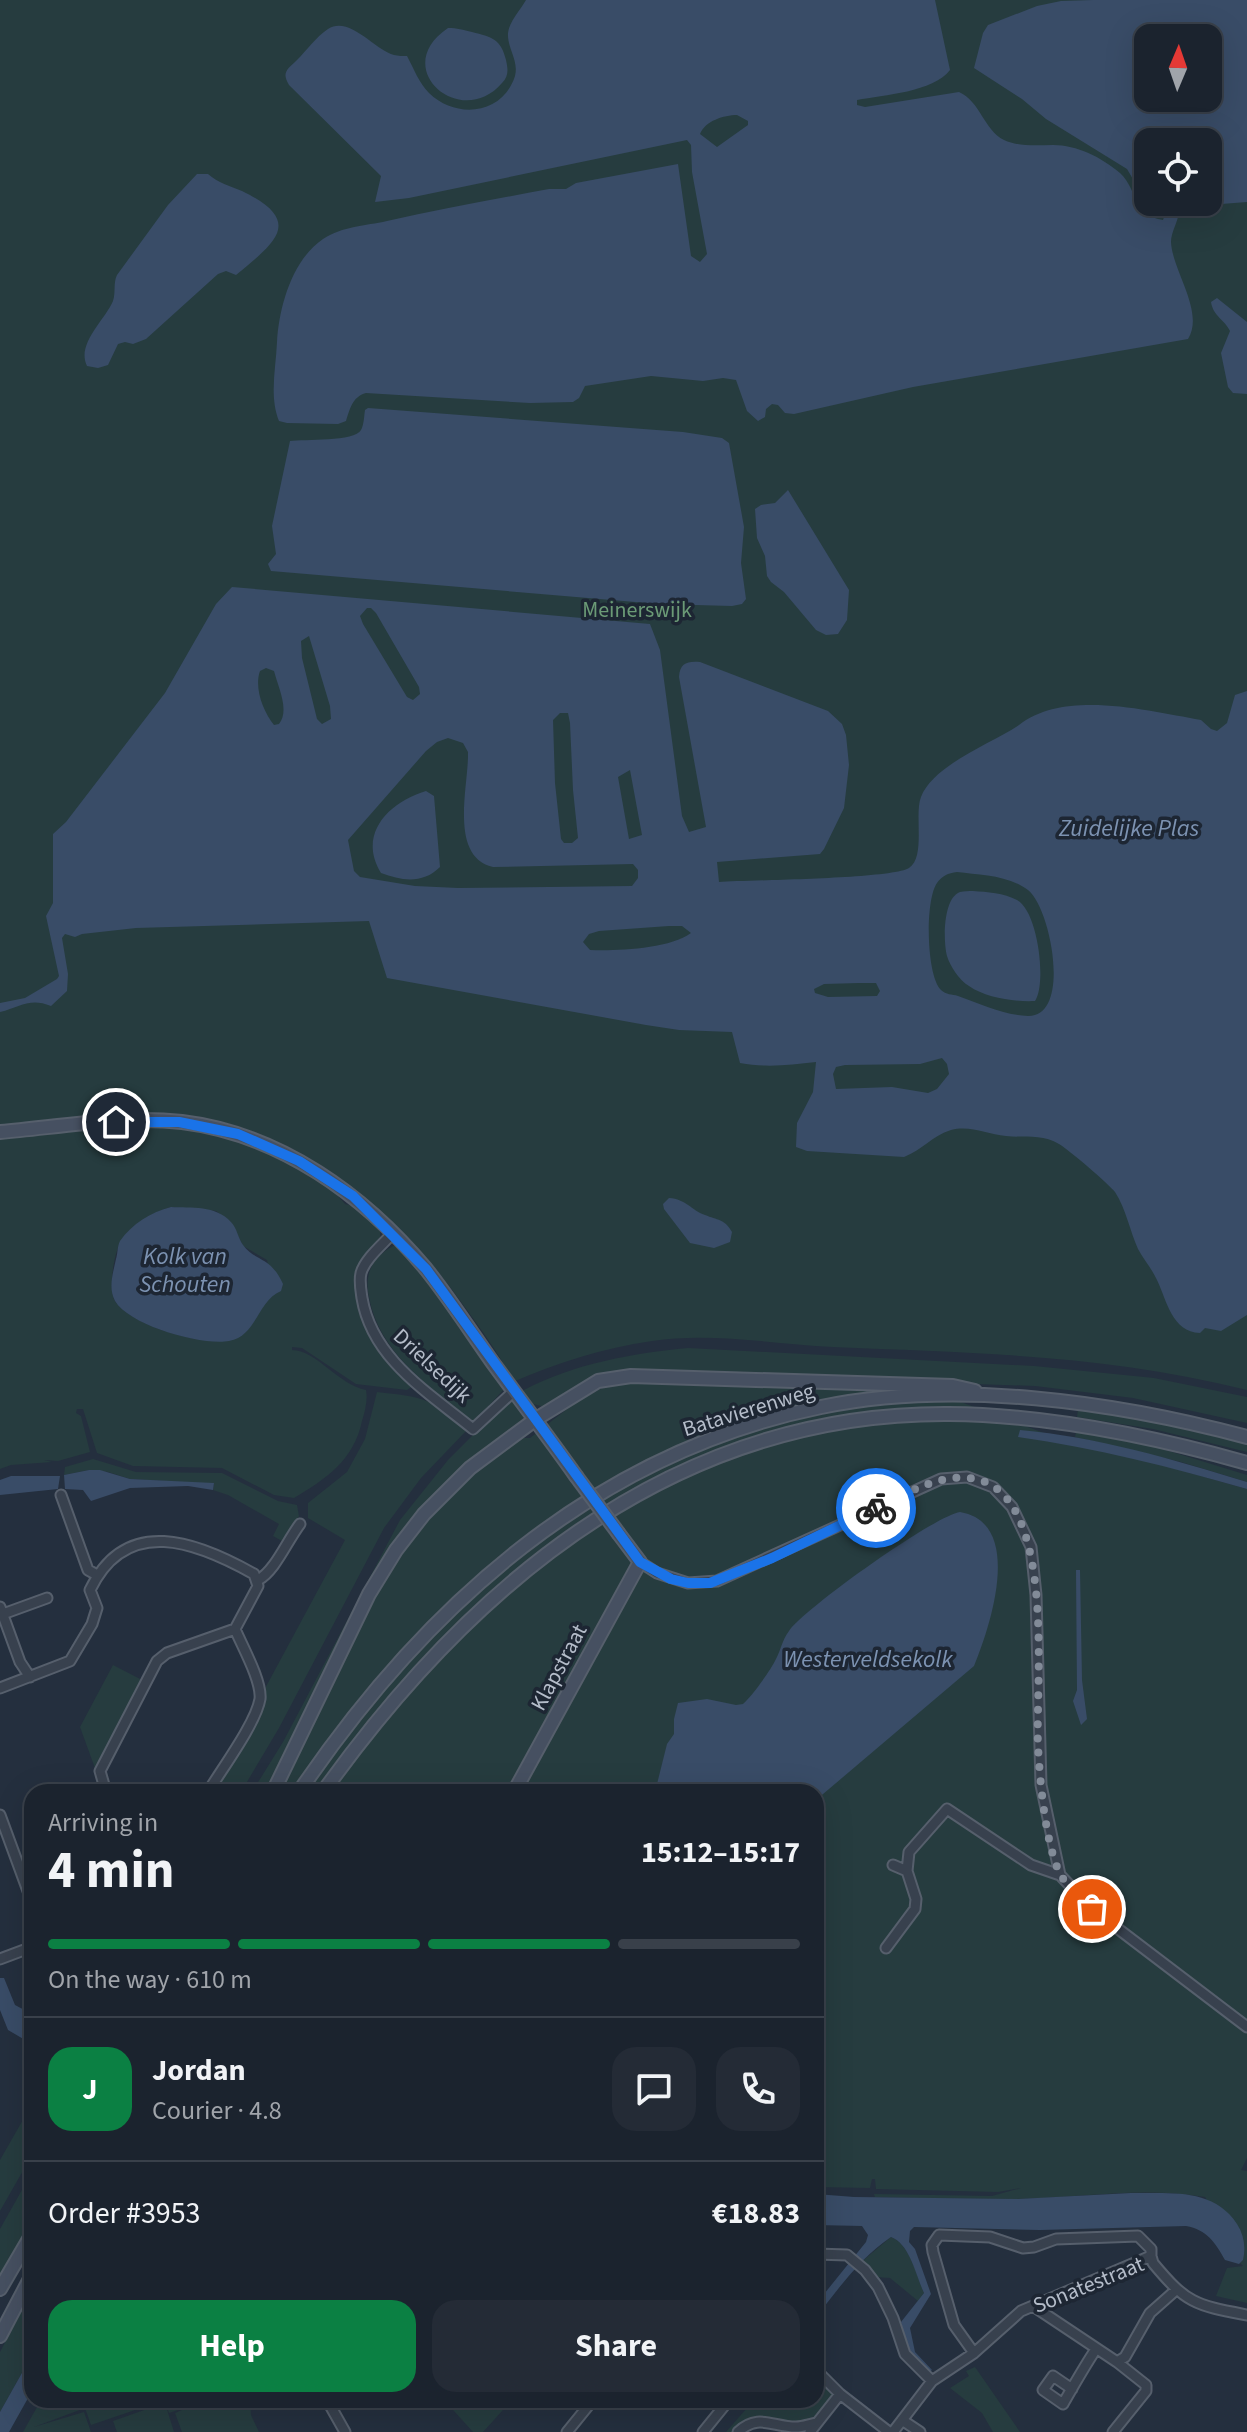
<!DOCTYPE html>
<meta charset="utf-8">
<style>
:root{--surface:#1b232e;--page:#242b36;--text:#f1f3f6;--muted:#a0a4aa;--line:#39404a;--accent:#0b8043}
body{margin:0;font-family:"Source Sans 3",sans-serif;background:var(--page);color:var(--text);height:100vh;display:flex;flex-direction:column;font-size:30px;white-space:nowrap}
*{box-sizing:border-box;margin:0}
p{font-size:26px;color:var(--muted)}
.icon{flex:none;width:44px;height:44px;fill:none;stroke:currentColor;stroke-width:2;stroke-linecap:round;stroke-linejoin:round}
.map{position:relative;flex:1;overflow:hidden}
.panel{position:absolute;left:24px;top:1784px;width:800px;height:624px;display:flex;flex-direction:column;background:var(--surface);border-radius:24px;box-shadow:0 8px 32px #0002,0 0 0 2px var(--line)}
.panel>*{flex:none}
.needle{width:52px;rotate:2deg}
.buttons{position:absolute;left:1134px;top:24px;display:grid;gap:16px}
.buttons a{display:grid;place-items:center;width:88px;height:88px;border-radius:16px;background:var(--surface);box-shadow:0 8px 32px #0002,0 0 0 2px var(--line);font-size:40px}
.pin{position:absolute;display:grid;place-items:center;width:68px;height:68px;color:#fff;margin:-34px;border:4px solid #fff;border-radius:50%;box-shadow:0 2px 8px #0007}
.courier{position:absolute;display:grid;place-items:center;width:80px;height:80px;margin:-40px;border:6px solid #1a73e8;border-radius:50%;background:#fff;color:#222;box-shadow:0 2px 10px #0007}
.overview em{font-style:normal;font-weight:700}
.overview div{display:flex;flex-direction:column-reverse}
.overview{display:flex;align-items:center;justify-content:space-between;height:136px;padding:0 24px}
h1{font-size:52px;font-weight:700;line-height:60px}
.bar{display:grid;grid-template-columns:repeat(4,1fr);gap:12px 8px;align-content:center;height:96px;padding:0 24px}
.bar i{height:10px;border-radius:6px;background:var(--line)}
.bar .current{background:var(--accent)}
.bar p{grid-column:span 4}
.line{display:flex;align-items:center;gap:20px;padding:0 24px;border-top:2px solid var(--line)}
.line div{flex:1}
.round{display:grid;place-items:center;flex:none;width:84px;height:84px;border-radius:24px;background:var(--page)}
.action{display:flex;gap:16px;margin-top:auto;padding:16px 24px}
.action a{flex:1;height:92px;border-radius:24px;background:var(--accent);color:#fff;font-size:32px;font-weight:700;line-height:92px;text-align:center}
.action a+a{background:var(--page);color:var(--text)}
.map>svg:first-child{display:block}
.green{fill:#263c3f;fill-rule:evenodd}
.water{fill:#394c67;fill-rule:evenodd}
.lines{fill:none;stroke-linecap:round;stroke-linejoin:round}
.street-casing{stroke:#565f6c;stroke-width:13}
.secondary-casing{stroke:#565f6c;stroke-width:16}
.street{stroke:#38414e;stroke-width:9}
.secondary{stroke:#465061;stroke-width:12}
.secondary-bridge-casing{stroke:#565f6c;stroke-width:16;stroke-linecap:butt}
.secondary-bridge{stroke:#465061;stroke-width:12}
.done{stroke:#828b98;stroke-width:8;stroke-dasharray:0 14.4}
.route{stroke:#1a73e8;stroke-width:10}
.labels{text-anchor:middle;stroke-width:7;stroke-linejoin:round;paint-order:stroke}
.park-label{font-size:22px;fill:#6b9a76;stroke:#1d2633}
.street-label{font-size:22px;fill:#b4bcc9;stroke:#1d2633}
.water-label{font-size:24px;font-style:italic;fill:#7c92b1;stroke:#1d2633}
</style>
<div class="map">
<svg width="1247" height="2432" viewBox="0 0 1247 2432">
<rect width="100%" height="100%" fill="#242f3e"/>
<path class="green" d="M0,0H1247V1390C1108,1355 975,1353 833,1347C773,1344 711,1332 652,1341C603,1348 557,1363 513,1382C501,1356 484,1334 467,1310C403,1220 310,1134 195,1117C132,1108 63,1121 0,1126ZM1148,38H1208V98H1148ZM1148,142H1208V202H1148Z
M157,1124L218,1133L263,1149L327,1183L345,1204L357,1207L380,1229V1238L356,1270L355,1277L360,1307L370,1338L378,1351L413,1386L407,1390L356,1384L302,1348L292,1347V1350C316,1350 339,1385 366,1390C368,1400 365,1411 362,1421C354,1460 326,1479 294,1498L274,1495L222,1468L133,1466L97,1453L83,1409H77L76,1413L81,1416L90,1452L58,1461L44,1460L52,1462L11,1465L0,1469V1136ZM171,1207L216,1211L231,1222L243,1246L267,1260L274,1294C270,1298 265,1302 262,1307C254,1317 252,1330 240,1336C213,1351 132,1327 115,1301C108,1291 114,1251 121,1242C133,1225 152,1212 171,1207Z
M393,1246H398L423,1271L505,1388L475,1421L468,1420C428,1384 379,1353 369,1297C364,1274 372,1258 393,1246Z
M688,1348L1034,1366L1154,1378L1247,1397V1423L1133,1398L1035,1386L622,1372L599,1376L545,1407L533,1404L524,1395V1390C573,1364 633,1353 688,1348Z
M611,1383H731L934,1392L1076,1445L1131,1456L1247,1489V2158L1241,2170L1247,2171V2303L1216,2296L1227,2268L1243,2266L1240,2263L1243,2260L1205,2197C1142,2186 1078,2198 1015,2199C968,2199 921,2198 875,2197L874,2194L992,2196L1021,2188L998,2192L876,2189L875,2179H872L870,2188L816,2187V1792H278L370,1605L402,1553L449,1496L476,1470L522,1438H530L576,1402Z
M377,1392C422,1397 434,1398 467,1430L421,1478L384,1528L279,1728L241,1792H215L249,1733L262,1694L345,1540L308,1518V1503L347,1472L365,1439Z
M513,1400C521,1407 525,1411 523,1422L414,1521L270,1792H252L283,1742L400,1520L448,1460L506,1402Z
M1078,1409L1137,1418L1247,1444V1452L1153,1429L1077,1417Z
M1076,1432L1156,1447L1247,1475V1482L1181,1462L1075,1437Z
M93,1459L136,1472L222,1473L278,1501L297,1505L299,1516L286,1539L282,1541L273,1536L279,1524L228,1495L213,1490L214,1484L130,1479L108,1472L89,1470L64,1475L65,1467Z
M113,1665L144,1681L96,1771L80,1727Z
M32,2104V2155L0,2211V2160Z
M32,2172V2230L0,2286V2229Z
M891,2237C910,2244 917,2276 924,2293L918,2301L890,2278L876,2277L860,2263Z
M32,2291V2355L0,2412V2352Z
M975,2367L1020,2432H993L982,2413L950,2388L969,2376L966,2371Z
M816,2374L832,2392L834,2397L816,2416L802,2422L789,2424L768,2419L735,2432H726L754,2400H816Z
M41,2400H142L144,2407L91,2425L85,2408L34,2427L84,2412L91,2432H23Z
M145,2400H228L231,2407L229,2400H250L251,2415L259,2432H182L175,2413L196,2404L169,2413L165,2403L174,2432H117L113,2421L147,2409Z
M444,2400H512L483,2432H473Z"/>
<path class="water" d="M526,0H935L950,70C933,92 884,95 857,100V105L865,107L959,92C980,101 984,130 1004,140C1019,147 1037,145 1053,145C1077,145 1101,157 1120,173C1140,192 1129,214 1163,220L1166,211L1150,208L1127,169L1046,119L1022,99L974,68L983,33L988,25L1037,6L1061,1L1093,0H1247V202L1196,206L1179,212C1178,222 1171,232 1171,242C1172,270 1205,312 1188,339L913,387L794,414L785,413L778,405L772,404L766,409L765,417L758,421L747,411L736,380L723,378L703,381L651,376L585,386L579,398L573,402L530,403L366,393C352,397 350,409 346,421L338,424L287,423L279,421C269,396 276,368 277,342C279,307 292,260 323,239C343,226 365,226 387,221C441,209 495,199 549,189H566L576,183L678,164L691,256L700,262L707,254L692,172L691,145L687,140L409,198L375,202L381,176L289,85C281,72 288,69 297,60C307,50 316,37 328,29C349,15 375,50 394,55C398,56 403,56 407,56C414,69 419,83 429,93C457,120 503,114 515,76C519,60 507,48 508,33C509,22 521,9 526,0ZM1148,38H1208V98H1148ZM737,115L748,121V125L717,147L700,134C705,121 724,115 737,115ZM1148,142H1208V202H1148Z
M448,28C457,28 463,30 472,32C492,37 501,39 506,60C508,69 509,76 502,83C461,131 388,68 448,28Z
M197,174H208C218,183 230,186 242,191C306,222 274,243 236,275L226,271L218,274L146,339L133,344L125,342L118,344L108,365L98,368L87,366C76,344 105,320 113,301C116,292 113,283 117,275L168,205Z
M1217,298L1247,322V394L1233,393L1228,387L1221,353L1230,331C1225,320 1213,316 1211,302Z
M368,408L683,432L722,438L729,443L744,527L741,563L746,599L742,604L732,606L659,604L271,571L268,564L276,554L272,526L290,441C304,439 355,442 361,430C364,425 364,416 365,410Z
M788,490L849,590L847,620L838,634L826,635L816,630L784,592L771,582L767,576L765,556L757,538L755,509L761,505L775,503Z
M232,587L650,624L660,650L682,816L689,832L706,827L679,677C680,663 687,661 700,662L828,711L842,724L846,735L849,765L844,808L824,849L820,854L717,862L719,882C750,880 891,879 909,868C926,857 914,814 921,797C933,765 992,743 1019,725C1065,689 1148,711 1201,720L1211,729L1217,731L1227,723L1235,695L1247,691V1315L1221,1331L1205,1328L1200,1333C1172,1332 1167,1301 1157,1280C1152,1269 1144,1260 1138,1249C1130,1231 1126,1209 1115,1192C1110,1185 1068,1149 1059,1144C1042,1134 1024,1138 1006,1136C987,1134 970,1125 951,1130C932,1136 922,1150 904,1157L807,1151L796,1147L797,1123L813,1092L816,1062C790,1065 766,1068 740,1063L732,1032L679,1030L646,1025L387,978L369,921L136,928L82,934L75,937L65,934L62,938L68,974L67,991L51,1006C30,997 20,1007 0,1012V1003L25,998L57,979L59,976L46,916L53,903V834L66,822L165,693L216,604ZM367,608H371L376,613L419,687L420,694L413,700L407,697L363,624L360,616ZM309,636L330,706L331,719L322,724L317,719L302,658L301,641ZM266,668L274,671C278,687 290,710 279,724L274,725C263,711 254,688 260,671ZM560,713H568L570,723L573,790L578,838L572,843H564L561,839L555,783L553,720ZM448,738L463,743L468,752C469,785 448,856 493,867L633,864L638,870V878L632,886L458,888L415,886L360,877L354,871L348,840L426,751L437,742ZM630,770L642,835L629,839L618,777ZM957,872C980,875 1008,875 1028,890C1051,908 1072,1017 1028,1016C1003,1015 981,1004 958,996C952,994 946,995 941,990C926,975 925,900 937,883C942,876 948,873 957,872ZM669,926H682L691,933C669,949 617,951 590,950L583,942L589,934L599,931ZM859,983H876L880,991L877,996L828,997L815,993L814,989L824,984ZM942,1058L947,1064L949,1074L937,1089L928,1093L892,1087L836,1089L833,1074L836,1067L845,1065L920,1064Z
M426,791L434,796L440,867C423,884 402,881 381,873C357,834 389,802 426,791Z
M973,891C987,892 1004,893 1017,900C1038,911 1047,983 1035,1001C1015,1002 986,998 969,986C959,980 950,966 947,956C943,941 943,898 960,892C964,891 969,891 973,891Z
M669,1198C686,1199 691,1210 705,1215C717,1220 725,1219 732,1232L730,1242L714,1248L690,1243L664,1209L663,1204Z
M171,1207C191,1208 216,1205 231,1222C237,1228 238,1238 243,1245C255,1262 270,1255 283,1284L281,1291C257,1301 257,1336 229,1341C203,1346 130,1326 115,1301C108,1288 113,1273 116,1259C118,1253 117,1247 120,1241C132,1224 151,1212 171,1207Z
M1020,1430C1098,1437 1172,1459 1247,1482V1489C1171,1467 1096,1448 1018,1437Z
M89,1470H100L130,1479L214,1483L213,1490L188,1486L130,1488L91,1501L83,1490L65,1489L64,1475Z
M11,1476H60L58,1489L0,1495V1480Z
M960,1512C1025,1523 990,1627 974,1666L816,1800V1792H655L667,1744L674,1734V1719L678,1703L707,1699L736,1705L743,1704C752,1696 771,1670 776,1659C781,1650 782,1640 789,1631C805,1608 934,1516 960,1512Z
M1076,1570H1080L1082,1680L1087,1719L1081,1725L1073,1701L1077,1690Z
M0,1978H4L15,2005L32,2014V2044L8,2030L0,2010Z
M1131,2193C1169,2194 1213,2187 1237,2224C1244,2235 1246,2247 1243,2260L1239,2264L1225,2260C1215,2242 1207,2230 1186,2226L1040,2230L914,2227L910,2231L909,2242L915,2249L931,2294L910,2328L915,2352L932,2370L928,2373L907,2351L901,2322L924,2293C916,2276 910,2244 891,2237C860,2258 839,2288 816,2317V2304L866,2242L868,2235L862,2226L816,2225V2194L854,2197L1018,2199Z
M32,2355V2391L9,2432H0V2412Z"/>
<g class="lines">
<g class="street-casing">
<path id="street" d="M392,1234C382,1245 365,1259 361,1273C359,1281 361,1291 362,1298C372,1359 429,1393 473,1429L514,1391
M61,1495L88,1570L97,1575
M640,1562L657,1573L688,1583L717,1581L941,1479L967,1477L993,1487L1012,1507L1031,1547L1036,1595L1041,1785L1060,1875L1092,1909L1247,2027
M258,1580C275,1571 287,1541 300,1524
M0,1607L20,1662L30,1677
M3,1614L47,1598
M0,1688L70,1661L92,1624L97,1608L90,1590C126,1514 197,1542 254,1574L258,1586L235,1629L167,1653L157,1661L100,1771L106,1792
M208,1792C221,1770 256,1723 260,1699C262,1681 242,1646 235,1629
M0,1815L32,1902
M893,1865L907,1871
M886,1948L915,1909L916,1899L907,1871L909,1852L947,1809L1031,1865L1060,1875
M0,1959L32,1947
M816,2254L847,2255L865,2270L878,2287L893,2318L905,2354L932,2381
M1033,2306L1117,2362L1146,2385V2391L1113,2432
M974,2353L954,2325L933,2252L932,2245L939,2235L990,2237L1023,2248L1034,2247L1056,2239L1138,2236L1151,2249V2256
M1117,2362L1125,2357L1150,2313L1176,2290
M816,2370L840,2394L889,2432
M1072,2389L1053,2376L1043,2390L1063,2404C1074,2385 1084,2367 1096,2349
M327,2400L345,2432
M902,2420L920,2432
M567,2432L593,2400
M703,2432L729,2400
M738,2432C758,2413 773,2427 796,2427C803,2427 810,2424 817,2423
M810,2432L840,2394
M893,2432L932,2381L974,2353L1021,2311L1151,2256L1153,2263C1187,2304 1195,2305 1247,2315"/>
</g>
<g class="secondary-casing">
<path id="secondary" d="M0,1132C59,1127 123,1115 182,1122C280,1134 364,1195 426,1269C450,1299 471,1332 493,1363C521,1401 549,1438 576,1476
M273,1792L369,1594L396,1550L424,1514L470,1468L536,1419L598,1381L631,1376L953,1386L975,1391
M299,1792C425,1606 595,1453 821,1407C956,1379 1116,1402 1247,1437
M323,1792C474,1581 676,1412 949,1414C1049,1415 1151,1436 1247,1463
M514,1792L640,1562L619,1534
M0,2289L32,2234
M0,2336L32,2275"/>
</g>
<use href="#street" class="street"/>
<use href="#secondary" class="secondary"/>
<g class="secondary-bridge-casing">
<path id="secondary-bridge" d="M576,1476L619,1534"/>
</g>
<use href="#secondary-bridge" class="secondary-bridge"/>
</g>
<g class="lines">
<path class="done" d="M876,1508C905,1495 935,1475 968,1478C1059,1485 1035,1684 1038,1746C1040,1782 1045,1840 1059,1872C1066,1886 1081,1898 1092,1909"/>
<path class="route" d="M116,1122H179L238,1134L299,1161L353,1196L426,1269L640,1562L671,1579L688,1583H710L772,1558L876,1508"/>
</g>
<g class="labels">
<g class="park-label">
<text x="637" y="617">Meinerswijk</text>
</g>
<g class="street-label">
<text transform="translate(433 1365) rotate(43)" y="8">Drielsedijk</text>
<text transform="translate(748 1409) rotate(-17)" y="8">Batavierenweg</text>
<text transform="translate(558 1667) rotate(-62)" y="8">Klapstraat</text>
<text transform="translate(1088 2284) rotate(-22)" y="8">Sonatestraat</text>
</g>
<g class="water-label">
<text x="1129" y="836">Zuidelijke Plas</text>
<text x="185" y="1264">Kolk van<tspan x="185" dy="28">Schouten</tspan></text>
<text x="868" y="1667">Westerveldsekolk</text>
</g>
</g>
</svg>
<div class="buttons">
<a><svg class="needle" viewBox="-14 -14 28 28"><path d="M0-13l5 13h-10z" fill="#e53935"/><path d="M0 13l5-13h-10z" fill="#a0a4aa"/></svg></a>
<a><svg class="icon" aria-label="locate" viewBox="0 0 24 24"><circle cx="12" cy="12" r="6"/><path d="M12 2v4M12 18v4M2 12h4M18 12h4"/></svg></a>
</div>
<div class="pin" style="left:1092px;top:1909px;background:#ea580c"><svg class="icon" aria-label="bag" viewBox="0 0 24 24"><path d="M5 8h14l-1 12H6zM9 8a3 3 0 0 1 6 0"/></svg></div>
<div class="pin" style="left:116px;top:1122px;background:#1f2937"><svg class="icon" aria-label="home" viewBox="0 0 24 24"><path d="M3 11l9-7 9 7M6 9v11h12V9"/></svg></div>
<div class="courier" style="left:876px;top:1508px"><svg class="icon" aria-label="bike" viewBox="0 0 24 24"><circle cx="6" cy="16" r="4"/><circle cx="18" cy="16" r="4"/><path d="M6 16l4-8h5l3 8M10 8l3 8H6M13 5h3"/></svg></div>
<section class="panel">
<div class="overview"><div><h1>4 min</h1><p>Arriving in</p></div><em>15:12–15:17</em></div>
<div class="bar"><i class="current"></i><i class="current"></i><i class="current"></i><i></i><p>On the way · 610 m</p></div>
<div class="line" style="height:144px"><b class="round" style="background:var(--accent);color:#fff">J</b><div><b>Jordan</b><p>Courier · 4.8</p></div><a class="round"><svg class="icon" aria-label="chat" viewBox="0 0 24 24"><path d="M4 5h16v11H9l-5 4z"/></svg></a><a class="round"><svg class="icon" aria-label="phone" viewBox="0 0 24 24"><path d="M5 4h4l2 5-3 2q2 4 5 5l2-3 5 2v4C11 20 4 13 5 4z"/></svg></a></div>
<div class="line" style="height:104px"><div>Order #3953</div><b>€18.83</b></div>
<div class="action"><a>Help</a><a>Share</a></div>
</section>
</div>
